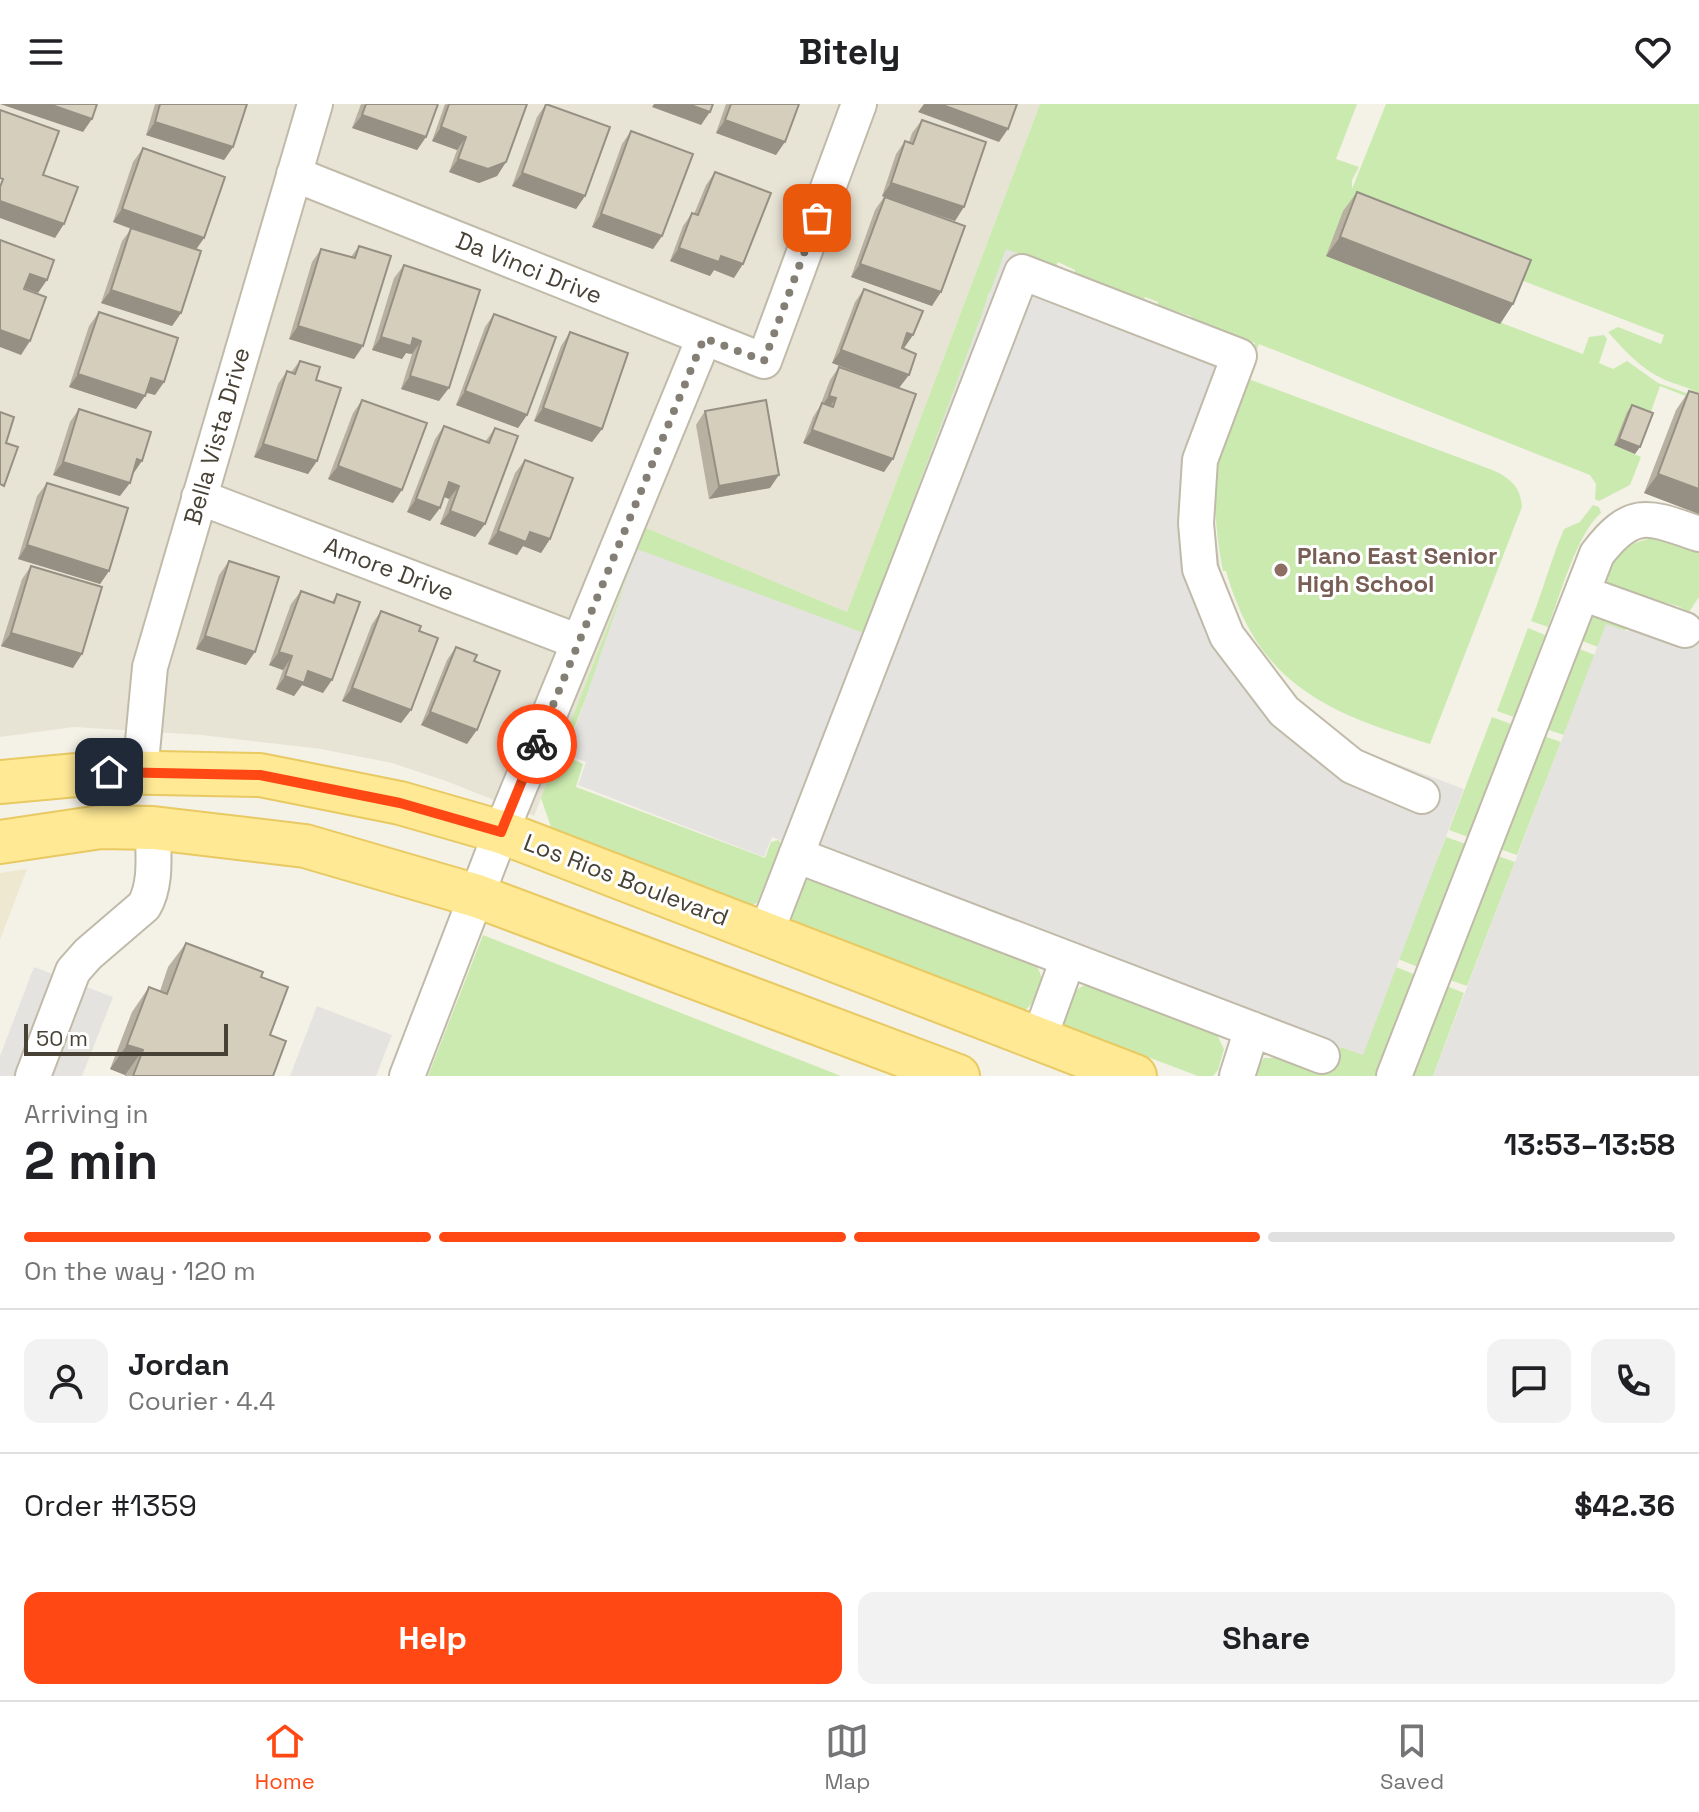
<!DOCTYPE html>
<meta charset="utf-8">
<style>
:root{--surface:#fff;--page:#f2f2f2;--text:#202124;--muted:#757577;--line:#e0e0e0;--accent:#ff4813}
body{margin:0;font-family:"Space Grotesk",sans-serif;background:var(--page);color:var(--text);height:100vh;display:flex;flex-direction:column;font-size:30px;white-space:nowrap}
*{box-sizing:border-box;margin:0}
p{font-size:26px;color:var(--muted)}
.icon{flex:none;width:44px;height:44px;fill:none;stroke:currentColor;stroke-width:2;stroke-linecap:round;stroke-linejoin:round}
.map{position:relative;height:972px;overflow:hidden}
.details{display:flex;flex-direction:column;background:var(--surface);flex:1}
.details>*{flex:none}
.scale{position:absolute;left:24px;bottom:20px;width:204px;box-sizing:border-box;padding-left:8px;border:4px solid #484236;border-top:0;font-size:22px;line-height:28px;white-space:nowrap;color:#484236;-webkit-text-stroke:6px #fff;paint-order:stroke}
.pin{position:absolute;display:grid;place-items:center;width:68px;height:68px;color:#fff;margin:-34px;border-radius:16px;box-shadow:0 4px 12px #0006}
.courier{position:absolute;display:grid;place-items:center;width:80px;height:80px;margin:-40px;border:6px solid #ff4813;border-radius:50%;background:#fff;color:#222;box-shadow:0 2px 10px #0007}
.summary em{font-style:normal;font-weight:700}
.summary div{display:flex;flex-direction:column-reverse}
.summary{display:flex;align-items:center;justify-content:space-between;height:136px;padding:0 24px}
h1{font-size:52px;font-weight:700;line-height:60px}
.bar{display:grid;grid-template-columns:repeat(4,1fr);gap:12px 8px;align-content:center;height:96px;padding:0 24px}
.bar i{height:10px;border-radius:6px;background:var(--line)}
.bar .selected{background:var(--accent)}
.bar p{grid-column:span 4}
.line{display:flex;align-items:center;gap:20px;padding:0 24px;border-top:2px solid var(--line)}
.line div{flex:1}
.round{display:grid;place-items:center;flex:none;width:84px;height:84px;border-radius:16px;background:var(--page)}
.button{display:flex;gap:16px;margin-top:auto;padding:16px 24px}
.button a{flex:1;height:92px;border-radius:16px;background:var(--accent);color:#fff;font-size:32px;font-weight:700;line-height:92px;text-align:center}
.button a+a{background:var(--page);color:var(--text)}
header{display:flex;justify-content:space-between;align-items:center;height:104px;padding:0 24px;background:var(--surface);font-size:36px;font-weight:700}
.tabs{display:flex;justify-content:space-around;align-items:center;height:112px;border-top:2px solid var(--line);background:var(--surface);font-size:22px;color:var(--muted)}
.tabs a{display:grid;justify-items:center;gap:4px}
.tabs .selected{color:var(--accent)}
.map>svg:first-child{display:block}
.residential{fill:#e8e4d5}
.education{fill:#eee8d1}
.green{fill:#cbeaaf}
.parking{fill:#e5e3df}
.lines{fill:none;stroke-linecap:round;stroke-linejoin:round}
.minor-casing{stroke:#c0baa9;stroke-width:38}
.major-casing{stroke:#e8c962;stroke-width:46}
.minor{stroke:#fff;stroke-width:34}
.major{stroke:#ffe995;stroke-width:42}
.wall{fill:#b8b1a2}
.shaded-wall{fill:#969084}
.building{fill:#d6cebc;stroke:#969084;stroke-width:2}
.done{stroke:#847f74;stroke-width:8;stroke-dasharray:0 14.4}
.route{stroke:#ff4813;stroke-width:10}
.education-dot{fill:#8d6e63;stroke:#fff;stroke-width:3}
.labels{text-anchor:middle;stroke-width:6;stroke-linejoin:round;paint-order:stroke}
.street-label{font-size:24px;fill:#484236;stroke:#fff}
.education-label{font-size:24px;font-weight:bold;fill:#785e54;stroke:#fff;text-anchor:start}
</style>
<header><svg class="icon" aria-label="menu" viewBox="0 0 24 24"><path d="M4 6h16M4 12h16M4 18h16"/></svg>Bitely<svg class="icon" aria-label="heart" viewBox="0 0 24 24"><path d="M12 20l-8-8c-3-5 5-10 8-4 3-6 11-1 8 4z"/></svg></header>
<div class="map">
<svg width="1699" height="972" viewBox="0 0 1699 972">
<rect width="100%" height="100%" fill="#f4f1e7"/>
<path class="residential" d="M0,0H1040L847,508L646,424L534,712L446,677L392,659L321,645L201,631L74,623L0,633Z"/>
<path class="education" d="M27,765L0,836V769Z"/>
<path class="green" d="M1040,0H1357L1336,55L1359,63L1352,76V85L1386,0H1699V291C1689,282 1675,281 1663,275C1641,265 1624,246 1608,228L1618,223L1661,240L1664,231L1343,108L1327,152L1583,250L1589,233L1604,231L1607,235L1599,259L1613,265L1627,257L1658,279L1689,290L1688,293L1660,282L1648,316L1614,341L1641,353L1630,381L1599,397L1595,395L1596,380L1590,371L1259,240L1246,274L1495,367C1511,375 1521,384 1522,403L1430,640C1325,608 1258,580 1226,467H1223C1216,431 1212,393 1218,357C1223,317 1242,277 1255,239L1193,215L1191,212L1157,201L1158,198L1145,193L1144,196L1074,169L1075,166L1058,158L1056,162L1031,155L993,190L989,189L985,202L987,203L860,536L632,473L564,651L583,660L576,683L765,754L771,738L779,736L781,740L757,799L752,801L551,723L541,694L646,424L847,508Z
M1593,401L1599,403L1601,409C1577,429 1560,492 1548,523L1531,517C1543,486 1551,456 1564,425L1580,418Z
M1661,434L1699,445V493L1689,508L1678,502L1598,481C1610,453 1629,434 1661,434Z
M1592,510L1627,523V525L1598,543L1577,535Z
M1528,524L1545,531L1514,613L1497,607Z
M1574,543L1595,551L1564,631L1543,624Z
M1492,613L1511,620L1468,733L1449,726Z
M1541,631L1561,638L1517,751L1497,744Z
M1446,733L1466,740L1418,863L1398,855Z
M1495,751L1515,758L1467,882L1447,875Z
M813,773L1032,858C1049,871 1040,895 1025,906L1013,902L790,815L789,811L802,779Z
M483,831L841,972H428Z
M1396,863L1416,871L1376,972H1249L1264,954L1334,953L1341,943L1363,950Z
M1093,880L1216,929L1224,945L1218,966L1213,972H1198L1063,921L1062,917C1068,900 1071,881 1093,880Z
M1444,881L1464,889L1433,972H1409Z"/>
<path class="parking" d="M1006,145L1253,238L1215,356L1214,416L1223,483L1251,551L1297,606L1365,648L1464,685L1363,951L1341,943L1334,953L772,733L764,753L578,681L586,658L566,651L637,445L864,529Z
M1699,512V972H1433L1606,520L1626,527Z
M34,863L113,893L82,972H0V952Z
M317,902L392,931L376,972H290Z"/>
<g class="lines">
<g class="minor-casing">
<path id="minor" d="M294,70L764,257L859,0
M199,393L579,538
M1582,489L1685,526
M140,669L150,563L315,0
M796,751L1322,952
M766,829L1022,168L1239,252L1200,356L1196,419L1200,465L1227,532L1284,607L1352,662L1422,692
M1039,935L1068,855
M33,972L73,867L88,850L144,802C157,780 153,750 153,724
M407,972L501,728L704,234
M1237,972L1252,925
M1394,972L1597,450C1633,403 1649,413 1699,430"/>
</g>
<g class="major-casing">
<path id="major" d="M0,678L109,668L260,671L400,699L501,728L1135,972
M0,738L101,723L153,724L305,742L477,792L958,972"/>
</g>
<use href="#minor" class="minor"/>
<use href="#major" class="major"/>
</g>
<path class="wall" d="M155,0H247L233,43L224,56L146,31Z
M361,0H438L426,33L417,46L352,24Z
M445,0H527L506,58L497,72L479,79L449,68L457,46L432,37Z
M546,0L585,92L576,105L512,82L537,13Z
M726,0H799L776,51L716,29Z
M922,16L955,117L899,98L932,202L851,173L875,106L884,93L882,92L896,50L905,37L909,38L912,29Z
M631,27L662,132L653,145L592,123L622,40Z
M143,44L204,134L196,145L181,209L172,222L101,199L122,137L131,125L113,118L133,58Z
M715,68L734,174L714,166L710,172L670,157L683,122L692,109L694,110L706,81Z
M1357,88L1513,200L1500,220L1326,152L1343,107Z
M359,142L363,242L354,255L289,235L312,158L321,145L351,153Z
M404,161L439,297L401,285L412,250L406,249L402,255L372,246L394,174Z
M864,185L913,231L904,244H902L899,284L884,368L803,339L813,313L820,302L830,276L839,263L888,280L832,259L855,198Z
M99,208L164,278L155,291L146,289L136,305L69,283L89,222Z
M494,210L527,311L518,324L456,301L485,223Z
M570,228L602,325L592,338L534,317L561,242Z
M300,257L316,276L317,357L308,370L254,353L278,280L287,267L291,268Z
M1689,287L1699,410L1644,389L1676,306Z
M362,296L393,399L328,375L353,309Z
M1632,301L1635,350L1614,341L1627,308Z
M79,305L120,392L53,371L70,318Z
M705,307L770,384L709,395L696,321Z
M444,322L485,338L495,324L485,420L475,433L440,420L449,395L444,393L440,404L430,417L407,408L435,335Z
M525,356L550,435L541,449L523,442L517,451L488,440L515,369Z
M47,379L109,467L100,480L18,455L37,392Z
M229,457L246,561L196,545L219,471Z
M31,462L73,564L1,542L22,475Z
M301,487L332,498L337,490L323,589L302,581L294,592L276,585L283,566L269,561L291,500Z
M381,507L419,527L411,606L401,619L342,597L372,520Z
M456,543L474,557L467,640L421,621L447,556Z
M186,839L261,873L270,931L273,972H125V971L110,965L132,908L149,883L160,887L168,863Z"/>
<path class="shaded-wall" d="M0,0H49L92,15L83,28Z
M654,0H688L710,8L701,21L652,3Z
M924,0H940L1008,25L999,38L918,8Z
M362,11L426,33L417,46L352,24Z
M725,16L785,38L776,51L716,29Z
M155,18L233,43L224,56L146,31Z
M441,23L466,33L457,46L432,37Z
M458,55L506,58L497,72L479,79L449,68Z
M522,69L585,92L576,105L512,82Z
M891,79L964,103L955,117L882,92Z
M0,97L64,120L55,134L0,114Z
M122,105L204,134L195,147L113,118Z
M601,110L662,132L653,145L592,123Z
M1340,133L1513,200L1500,220L1326,152Z
M679,144L721,152L743,160L734,174L714,166L710,172L670,157Z
M860,160L941,188L932,202L851,173Z
M30,170L47,176L38,189L21,183Z
M111,186L181,209L172,222L101,199Z
M298,222L363,242L354,255L289,235Z
M0,226L30,237L21,251L0,243Z
M907,229L913,231L904,244L898,242Z
M381,233L413,234L421,237L412,250L406,249L402,255L372,246Z
M841,246L909,271L899,284L832,259Z
M78,270L145,292L136,305L69,283Z
M410,272L449,284L439,297L401,285Z
M151,274L164,278L155,291L142,287Z
M465,287L527,311L518,324L456,301Z
M829,292L836,294L827,307L819,305Z
M543,304L602,325L592,338L534,317Z
M812,326L893,355L884,368L803,339Z
M1619,335L1640,343L1635,350L1614,341Z
M263,340L317,357L308,370L254,353Z
M137,355L142,357L133,370Z
M63,358L130,379L120,392L53,371Z
M338,362L402,386L393,399L328,375Z
M1658,370L1699,385V410L1644,389Z
M779,371L770,384L709,395L719,382Z
M449,378L459,382L449,395L440,391Z
M416,395L440,404L430,417L407,408Z
M450,407L485,420L475,433L440,420Z
M498,427L530,428L550,435L541,449L523,442L517,451L488,440Z
M27,441L109,467L100,480L18,455Z
M11,529L82,550L73,564L1,542Z
M205,532L255,548L246,561L196,545Z
M279,548L292,552L283,566L269,561Z
M308,567L332,576L323,589L302,581L294,592L276,585L285,572Z
M352,584L411,606L401,619L342,597Z
M430,608L477,626L467,640L421,621Z
M127,941L143,946L125,971L110,965Z"/>
<path class="building" d="M49,0H97L92,15Z
M160,0H247L233,43L155,18Z
M366,0H438L426,33L362,11Z
M449,0H527L506,58L488,65L458,55L466,33L441,23Z
M546,0L610,23L585,92L522,69Z
M688,0H713L710,8Z
M731,0H799L785,38L725,16Z
M940,0H1017L1008,25Z
M0,6L59,27L43,71L78,83L64,120L0,97V83L3,75L0,74Z
M922,16L986,38L964,103L891,79L905,37L913,40Z
M631,27L693,50L662,132L601,110Z
M143,44L225,73L204,134L122,105Z
M715,68L771,89L743,160L721,152L719,158L679,144L692,109L698,111Z
M1357,88L1531,156L1513,200L1340,133Z
M885,93L965,122L941,188L860,160Z
M131,124L201,147L181,209L111,186Z
M0,136L54,156L47,176L30,170L24,185L46,193L30,237L0,226Z
M359,142L391,152L363,242L298,222L321,145L355,154Z
M404,161L480,186L449,284L410,272L421,237L413,234L411,242L381,233Z
M864,185L923,207L913,231L907,229L902,244L916,250L909,271L841,246Z
M99,208L178,234L164,278L151,274L145,292L78,270Z
M494,210L556,233L527,311L465,287Z
M570,228L628,249L602,325L543,304Z
M300,257L320,263L316,276L341,284L317,357L263,340L287,267L295,270Z
M839,263L916,290L893,355L812,326L822,299L833,303L836,294L829,292Z
M1689,287L1699,290V385L1658,370Z
M362,296L427,319L402,386L338,362Z
M766,296L779,371L719,382L705,307Z
M1632,301L1653,309L1640,343L1619,335Z
M79,305L151,328L142,357L137,355L130,379L63,358Z
M0,308L14,313L6,339L18,343L4,382L0,380Z
M444,322L489,339L495,324L518,332L485,420L450,407L459,382L449,378L440,404L416,395Z
M525,356L573,374L550,435L530,428L526,438L498,427Z
M47,379L128,404L109,467L27,441Z
M229,457L279,473L255,548L205,532Z
M31,462L102,483L82,550L11,529Z
M301,487L334,499L337,490L360,498L332,576L308,567L304,579L285,572L292,552L279,548Z
M381,507L421,522L419,527L438,534L411,606L352,584Z
M456,543L477,551L474,557L500,567L477,626L430,608Z
M186,839L263,868L261,873L288,883L270,931L286,937L273,972H133L143,946L127,941L149,883L167,890Z"/>
<g class="lines">
<path class="done" d="M537,640L704,234L764,257L817,114"/>
<path class="route" d="M109,668L260,671L400,699L501,728L537,640"/>
</g>
<circle class="education-dot" cx="1281" cy="466" r="8"/>
<g class="labels">
<g class="street-label">
<text transform="translate(529 164) rotate(22)" y="8">Da Vinci Drive</text>
<text transform="translate(217 332) rotate(-74)" y="8">Bella Vista Drive</text>
<text transform="translate(389 465) rotate(21)" y="8">Amore Drive</text>
<text transform="translate(626 776) rotate(21)" y="8">Los Rios Boulevard</text>
</g>
<g class="education-label">
<text x="1297" y="460">Plano East Senior<tspan x="1297" dy="28">High School</tspan></text>
</g>
</g>
</svg>
<div class="scale">50 m</div>
<div class="pin" style="left:817px;top:114px;background:#ea580c"><svg class="icon" aria-label="bag" viewBox="0 0 24 24"><path d="M5 8h14l-1 12H6zM9 8a3 3 0 0 1 6 0"/></svg></div>
<div class="pin" style="left:109px;top:668px;background:#1f2937"><svg class="icon" aria-label="home" viewBox="0 0 24 24"><path d="M3 11l9-7 9 7M6 9v11h12V9"/></svg></div>
<div class="courier" style="left:537px;top:640px"><svg class="icon" aria-label="bike" viewBox="0 0 24 24"><circle cx="6" cy="16" r="4"/><circle cx="18" cy="16" r="4"/><path d="M6 16l4-8h5l3 8M10 8l3 8H6M13 5h3"/></svg></div>
</div>
<section class="details">
<div class="summary"><div><h1>2 min</h1><p>Arriving in</p></div><em>13:53–13:58</em></div>
<div class="bar"><i class="selected"></i><i class="selected"></i><i class="selected"></i><i></i><p>On the way · 120 m</p></div>
<div class="line" style="height:144px"><a class="round"><svg class="icon" aria-label="person" viewBox="0 0 24 24"><circle cx="12" cy="8" r="4"/><path d="M4 21q1-7 8-7t8 7"/></svg></a><div><b>Jordan</b><p>Courier · 4.4</p></div><a class="round"><svg class="icon" aria-label="chat" viewBox="0 0 24 24"><path d="M4 5h16v11H9l-5 4z"/></svg></a><a class="round"><svg class="icon" aria-label="phone" viewBox="0 0 24 24"><path d="M5 4h4l2 5-3 2q2 4 5 5l2-3 5 2v4C11 20 4 13 5 4z"/></svg></a></div>
<div class="line" style="height:104px"><div>Order #1359</div><b>$42.36</b></div>
<div class="button"><a>Help</a><a>Share</a></div>
</section>
<nav class="tabs">
<a class="selected"><svg class="icon" aria-label="home" viewBox="0 0 24 24"><path d="M3 11l9-7 9 7M6 9v11h12V9"/></svg>Home</a>
<a><svg class="icon" aria-label="map" viewBox="0 0 24 24"><path d="M3 6l6-2 6 2 6-2v14l-6 2-6-2-6 2zM9 4v14M15 6v14"/></svg>Map</a>
<a><svg class="icon" aria-label="saved" viewBox="0 0 24 24"><path d="M7 4h10v16l-5-4-5 4z"/></svg>Saved</a>
</nav>
